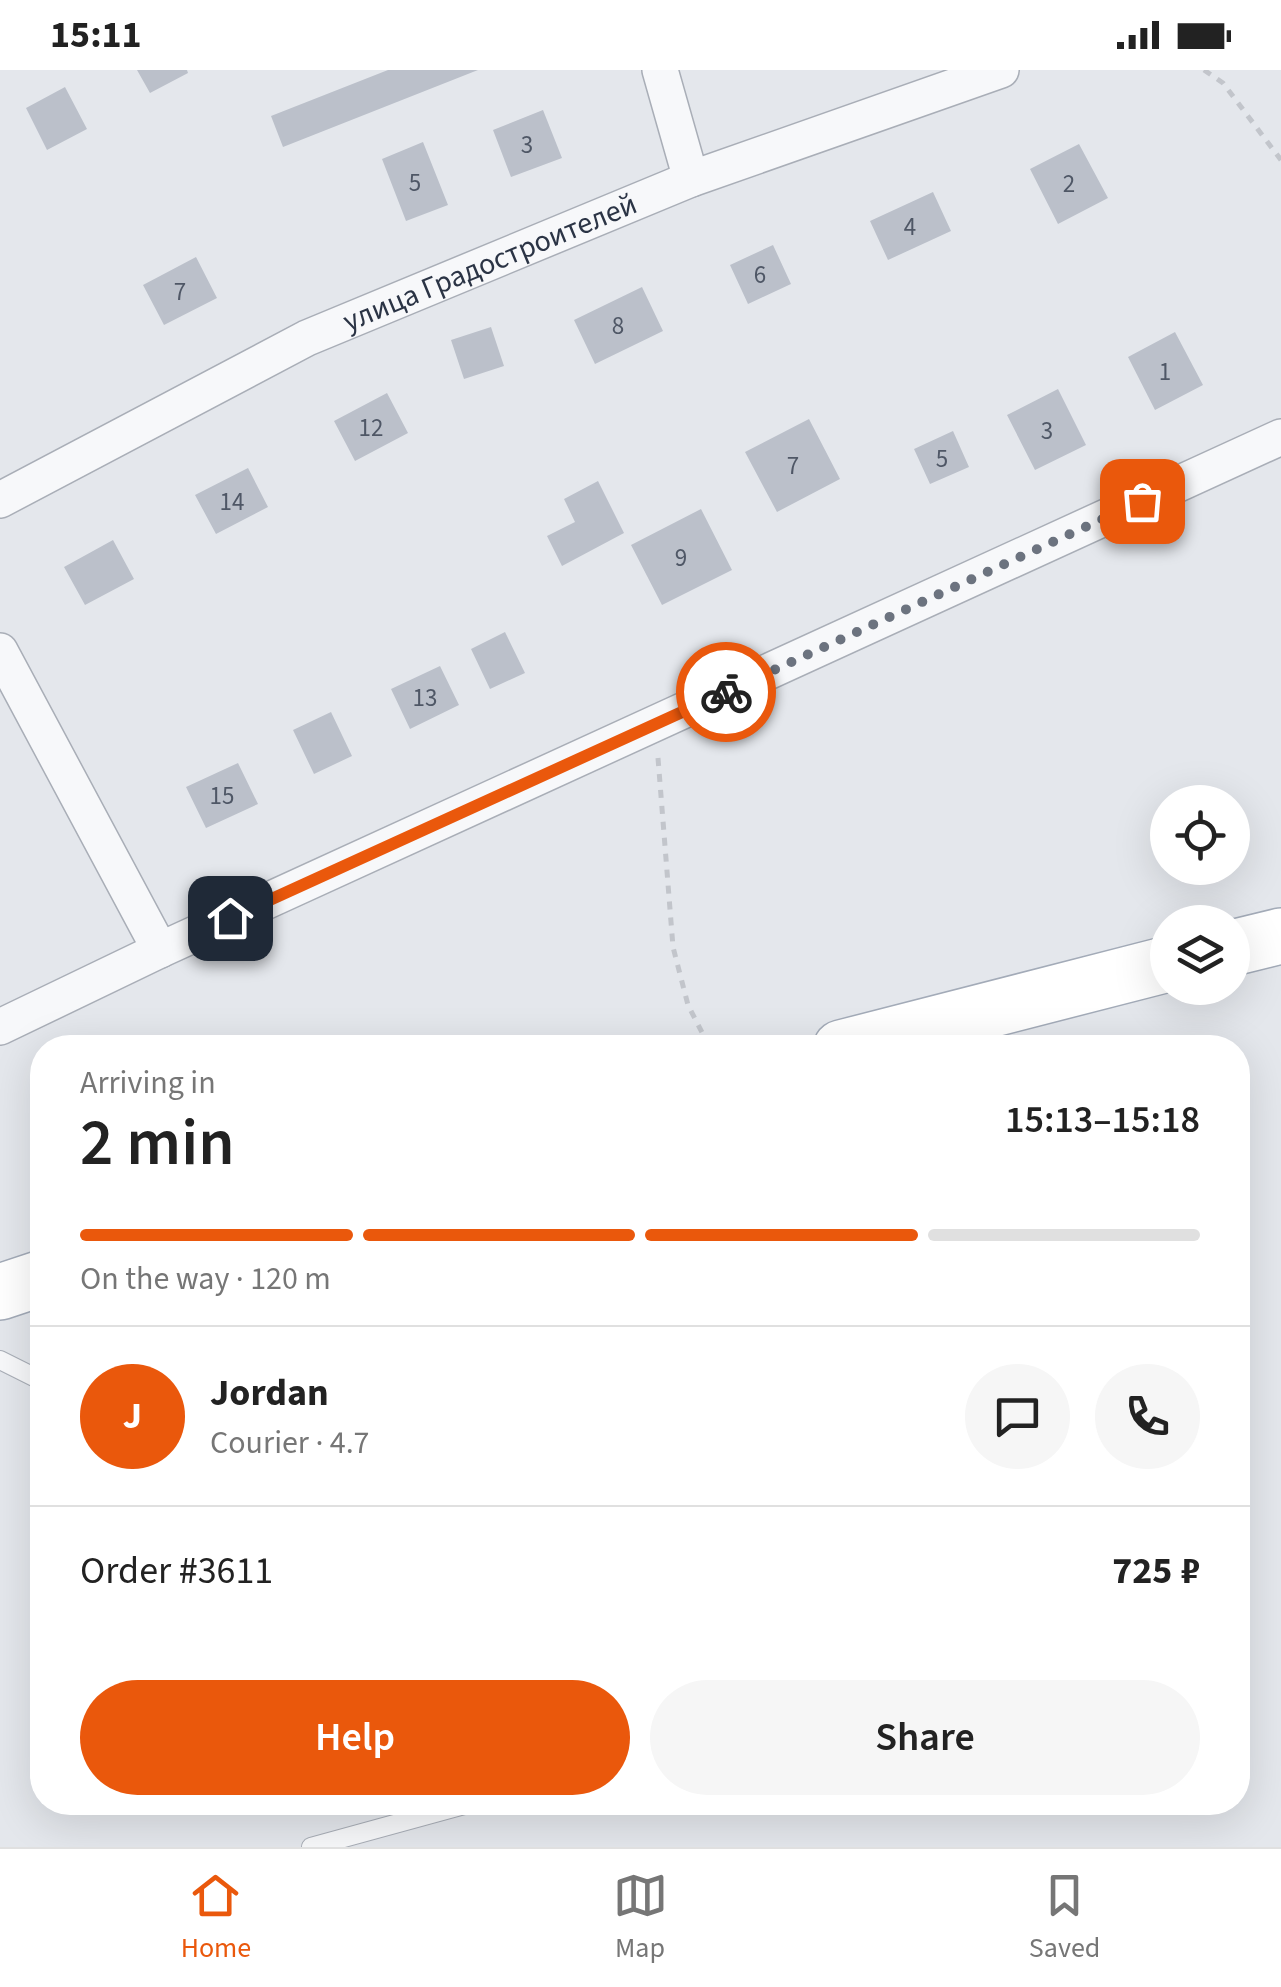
<!DOCTYPE html>
<meta charset="utf-8">
<style>
:root{--surface:#fff;--page:#f6f6f6;--text:#222;--muted:#767676;--line:#e0e0e0;--accent:#ea580c}
body{margin:0;font-family:"Source Sans 3",sans-serif;background:var(--page);color:var(--text);height:100vh;display:flex;flex-direction:column;font-size:38px;white-space:nowrap}
*{box-sizing:border-box;margin:0}
p{font-size:32px;color:var(--muted)}
.icon{flex:none;width:55px;height:55px;fill:none;stroke:currentColor;stroke-width:2;stroke-linecap:round;stroke-linejoin:round}
.map{position:relative;flex:1;overflow:hidden}
.side{position:absolute;left:30px;top:965px;width:1220px;height:780px;display:flex;flex-direction:column;background:var(--surface);border-radius:40px;box-shadow:0 10px 40px #0002}
.side>*{flex:none}
.controls{position:absolute;left:1150px;top:715px;display:grid;gap:20px}
.controls a{display:grid;place-items:center;width:100px;height:100px;border-radius:50%;background:var(--surface);box-shadow:0 10px 40px #0002;font-size:50px}
.pin{position:absolute;display:grid;place-items:center;width:85px;height:85px;color:#fff;margin:-42px;border-radius:20px;box-shadow:0 5px 15px #0006}
.courier{position:absolute;display:grid;place-items:center;width:100px;height:100px;margin:-50px;border:8px solid #ea580c;border-radius:50%;background:#fff;color:#222;box-shadow:0 2px 12px #0007}
.headline em{font-style:normal;font-weight:600}
.headline div{display:flex;flex-direction:column-reverse}
.headline{display:flex;align-items:center;justify-content:space-between;height:170px;padding:0 50px}
h1{font-size:65px;font-weight:600;line-height:75px}
.bar{display:grid;grid-template-columns:repeat(4,1fr);gap:15px 10px;align-content:center;height:120px;padding:0 50px}
.bar i{height:12px;border-radius:8px;background:var(--line)}
.bar .active{background:var(--accent)}
.bar p{grid-column:span 4}
.line{display:flex;align-items:center;gap:25px;padding:0 50px;border-top:2px solid var(--line)}
.line div{flex:1}
.round{display:grid;place-items:center;flex:none;width:105px;height:105px;border-radius:52px;background:var(--page)}
.primary-button{display:flex;gap:20px;margin-top:auto;padding:20px 50px}
.primary-button a{flex:1;height:115px;border-radius:60px;background:var(--accent);color:#fff;font-size:40px;font-weight:600;line-height:115px;text-align:center}
.primary-button a+a{background:var(--page);color:var(--text)}
.status{display:flex;justify-content:space-between;align-items:center;height:70px;padding:0 50px;background:var(--surface);direction:ltr}
.status svg{height:28px;fill:currentColor}
.menu{display:flex;justify-content:space-around;align-items:center;height:140px;border-top:2px solid var(--line);background:var(--surface);font-size:28px;color:var(--muted)}
.menu a{display:grid;justify-items:center;gap:5px}
.menu .active{color:var(--accent)}
.map>svg:first-child{display:block}
.building{fill:#bbc0ca}
.lines{fill:none;stroke-linecap:round;stroke-linejoin:round}
.lane-casing{stroke:#a9aeb7;stroke-width:20}
.street-casing{stroke:#a9aeb7;stroke-width:38}
.primary-casing{stroke:#a3abb8;stroke-width:58}
.path{stroke:#c2c5cb;stroke-width:5;stroke-dasharray:8 8;stroke-linecap:butt}
.lane{stroke:#f7f8fa;stroke-width:18}
.street{stroke:#f7f8fa;stroke-width:35}
.primary{stroke:#fff;stroke-width:55}
.done{stroke:#6c737f;stroke-width:10;stroke-dasharray:0 18}
.route{stroke:#ea580c;stroke-width:12}
.labels{text-anchor:middle;stroke-width:8;stroke-linejoin:round;paint-order:stroke}
.number-label{font-size:25px;fill:#4f5766}
.street-label{font-size:30px;fill:#2b3445;stroke:#f4f6f9}
</style>
<div class="status"><b>15:11</b><svg viewBox="0 0 49 12"><path d="M0 12V9h3v3zM5 12V6h3v6zM10 12V3h3v9zM15 12V0h3v12zM26 1h20v11H26zM47 4h2v5h-2z"/></svg></div>
<div class="map">
<svg width="1281" height="1777" viewBox="0 0 1281 1777">
<rect width="100%" height="100%" fill="#e4e7ec"/>
<path class="building" d="M137,0H187L188,3L150,23Z
M388,0H478L283,77L271,46Z
M65,17L87,59L47,80L26,38Z
M543,40L562,88L511,107L493,60Z
M423,72L448,135L406,151L382,89Z
M1079,74L1108,128L1058,154L1030,99Z
M933,122L951,161L888,190L870,151Z
M773,175L791,214L748,234L730,195Z
M196,187L217,228L164,255L143,215Z
M642,217L663,261L595,294L574,250Z
M491,257L504,296L464,309L451,270Z
M1175,262L1203,315L1155,340L1128,287Z
M1058,319L1086,375L1035,400L1007,345Z
M387,323L408,363L355,391L334,351Z
M809,349L840,409L777,442L745,382Z
M953,361L969,397L930,414L914,379Z
M248,398L268,437L216,464L195,425Z
M598,411L624,463L562,496L547,466L575,452L564,429Z
M701,439L732,500L662,535L631,475Z
M113,470L134,509L85,535L64,497Z
M505,562L525,603L490,619L471,579Z
M440,596L459,635L410,659L391,619Z
M331,642L352,686L314,704L293,660Z
M238,693L258,734L206,758L186,717Z"/>
<g class="lines">
<g class="lane-casing">
<path id="lane" d="M0,1290L42,1311
M311,1777L475,1732"/>
</g>
<g class="street-casing">
<g id="street">
<path d="M660,0L691,109"/>
<path id="s1" d="M0,430L307,268L691,109L1001,0"/>
<path d="M0,581L160,880"/>
<path d="M0,957L160,880L1281,367"/>
</g>
</g>
<g class="primary-casing">
<path id="primary" d="M1232,878L1281,866
M841,978L1168,894
M0,1222L42,1208"/>
</g>
<path class="path" d="M1204,0L1223,13L1281,90
M658,688L673,877L688,935L710,978"/>
<use href="#lane" class="lane"/>
<use href="#street" class="street"/>
<use href="#primary" class="primary"/>
</g>
<g class="lines">
<path class="done" d="M726,622L1142,431"/>
<path class="route" d="M230,848L726,622"/>
</g>
<g class="labels">
<g class="number-label">
<text x="527" y="83">3</text>
<text x="415" y="121">5</text>
<text x="1069" y="122">2</text>
<text x="910" y="165">4</text>
<text x="760" y="213">6</text>
<text x="180" y="230">7</text>
<text x="618" y="264">8</text>
<text x="1165" y="310">1</text>
<text x="371" y="366">12</text>
<text x="1047" y="369">3</text>
<text x="942" y="397">5</text>
<text x="793" y="404">7</text>
<text x="232" y="440">14</text>
<text x="681" y="496">9</text>
<text x="425" y="636">13</text>
<text x="222" y="734">15</text>
</g>
<g class="street-label">
<text dy="10" stroke="none"><textPath href="#s1" startOffset="545">улица Градостроителей</textPath></text>
</g>
</g>
</svg>
<div class="controls">
<a><svg class="icon" aria-label="locate" viewBox="0 0 24 24"><circle cx="12" cy="12" r="6"/><path d="M12 2v4M12 18v4M2 12h4M18 12h4"/></svg></a>
<a><svg class="icon" aria-label="layers" viewBox="0 0 24 24"><path d="M12 4l9 5-9 5-9-5zM3 14l9 5 9-5"/></svg></a>
</div>
<div class="pin" style="left:1142px;top:431px;background:#ea580c"><svg class="icon" aria-label="bag" viewBox="0 0 24 24"><path d="M5 8h14l-1 12H6zM9 8a3 3 0 0 1 6 0"/></svg></div>
<div class="pin" style="left:230px;top:848px;background:#1f2937"><svg class="icon" aria-label="home" viewBox="0 0 24 24"><path d="M3 11l9-7 9 7M6 9v11h12V9"/></svg></div>
<div class="courier" style="left:726px;top:622px"><svg class="icon" aria-label="bike" viewBox="0 0 24 24"><circle cx="6" cy="16" r="4"/><circle cx="18" cy="16" r="4"/><path d="M6 16l4-8h5l3 8M10 8l3 8H6M13 5h3"/></svg></div>
<section class="side">
<div class="headline"><div><h1>2 min</h1><p>Arriving in</p></div><em>15:13–15:18</em></div>
<div class="bar"><i class="active"></i><i class="active"></i><i class="active"></i><i></i><p>On the way · 120 m</p></div>
<div class="line" style="height:180px"><b class="round" style="background:var(--accent);color:#fff">J</b><div><b>Jordan</b><p>Courier · 4.7</p></div><a class="round"><svg class="icon" aria-label="chat" viewBox="0 0 24 24"><path d="M4 5h16v11H9l-5 4z"/></svg></a><a class="round"><svg class="icon" aria-label="phone" viewBox="0 0 24 24"><path d="M5 4h4l2 5-3 2q2 4 5 5l2-3 5 2v4C11 20 4 13 5 4z"/></svg></a></div>
<div class="line" style="height:130px"><div>Order #3611</div><b>725 ₽</b></div>
<div class="primary-button"><a>Help</a><a>Share</a></div>
</section>
</div>
<nav class="menu">
<a class="active"><svg class="icon" aria-label="home" viewBox="0 0 24 24"><path d="M3 11l9-7 9 7M6 9v11h12V9"/></svg>Home</a>
<a><svg class="icon" aria-label="map" viewBox="0 0 24 24"><path d="M3 6l6-2 6 2 6-2v14l-6 2-6-2-6 2zM9 4v14M15 6v14"/></svg>Map</a>
<a><svg class="icon" aria-label="saved" viewBox="0 0 24 24"><path d="M7 4h10v16l-5-4-5 4z"/></svg>Saved</a>
</nav>
